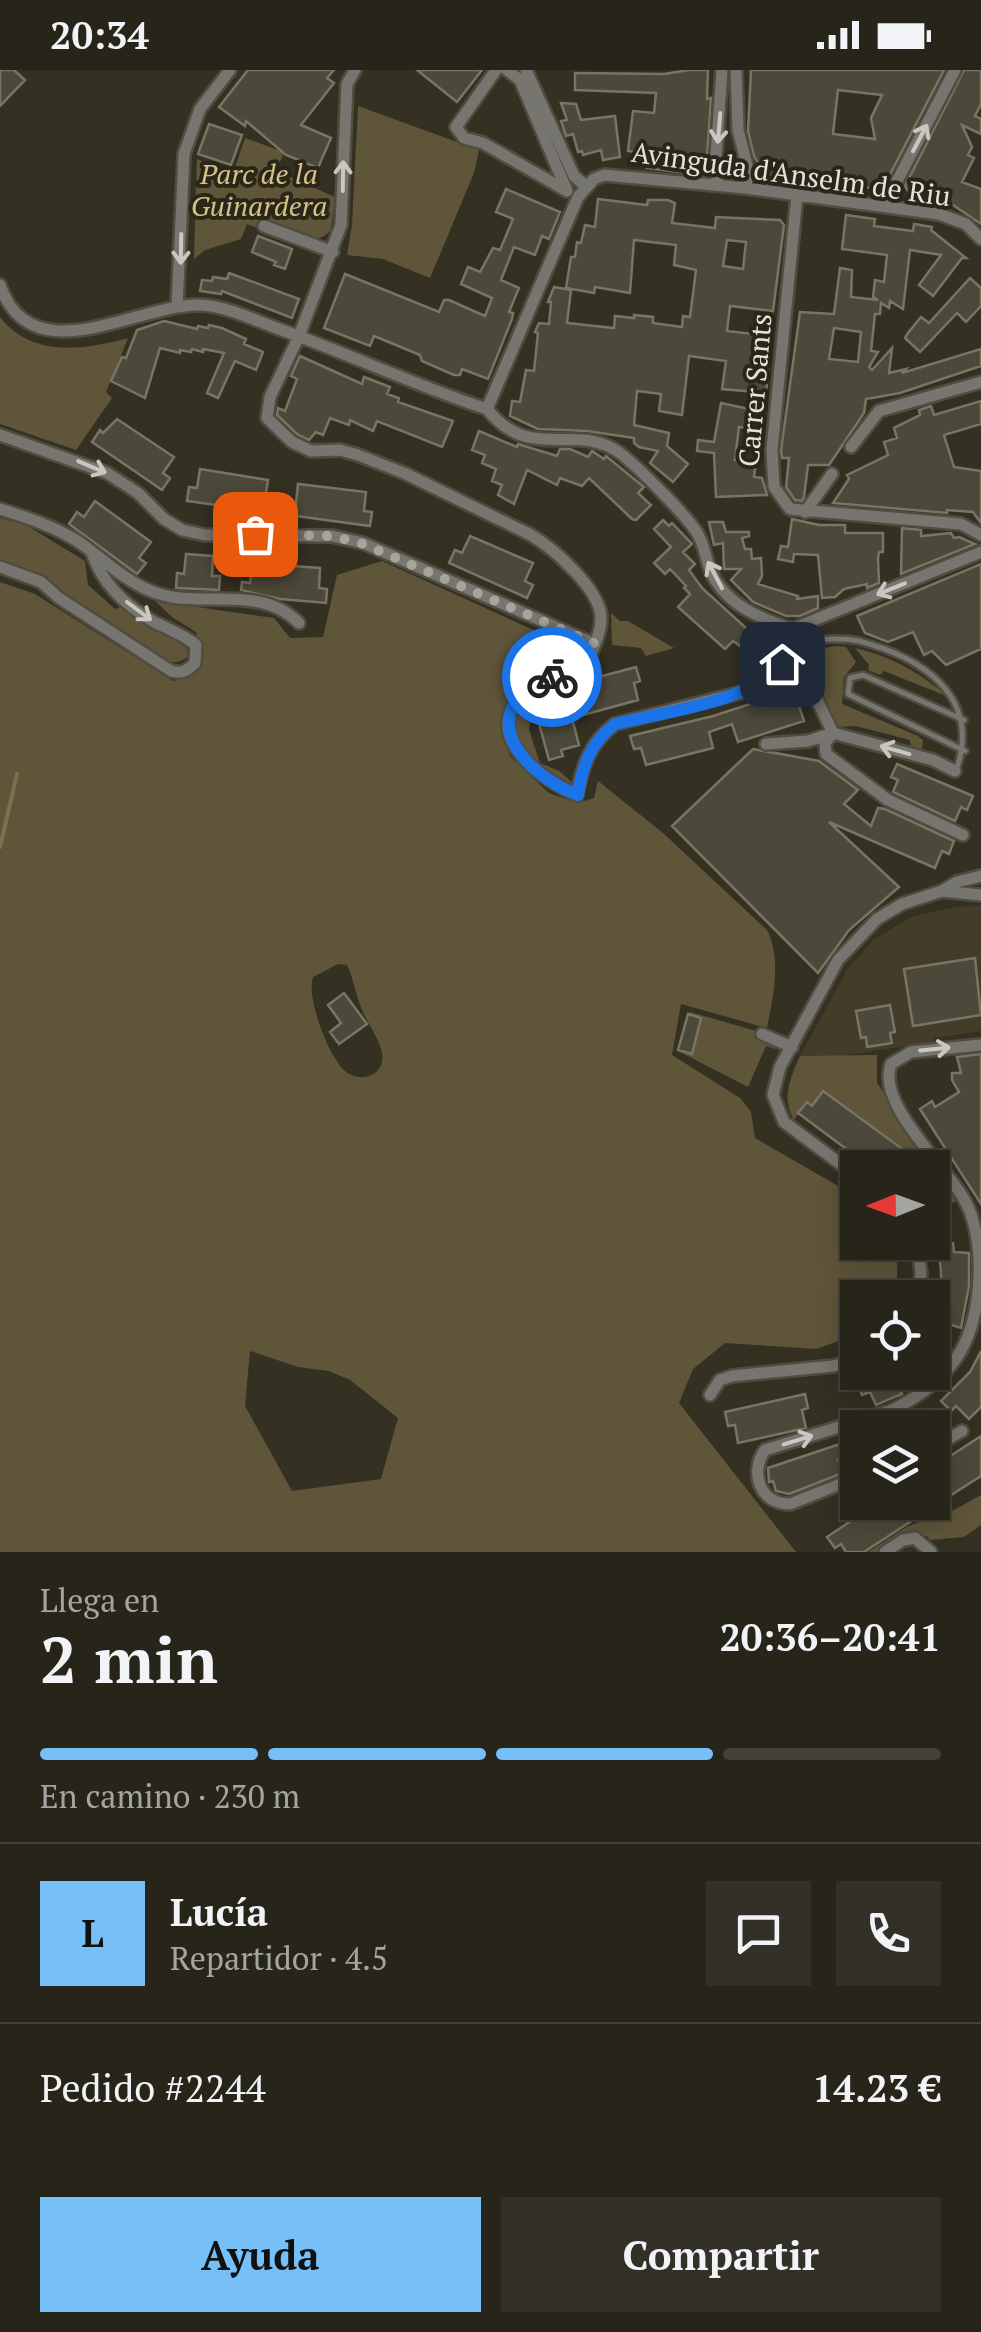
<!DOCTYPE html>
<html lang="es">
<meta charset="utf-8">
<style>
:root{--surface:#27241a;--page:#333027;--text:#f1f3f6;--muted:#a4a4a2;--line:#434139;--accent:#77bff7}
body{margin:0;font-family:"PT Serif",serif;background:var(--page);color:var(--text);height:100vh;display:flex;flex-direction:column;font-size:38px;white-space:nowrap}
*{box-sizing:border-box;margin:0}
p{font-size:32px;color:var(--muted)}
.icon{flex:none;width:55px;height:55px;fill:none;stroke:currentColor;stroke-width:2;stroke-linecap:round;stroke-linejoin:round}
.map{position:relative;height:1482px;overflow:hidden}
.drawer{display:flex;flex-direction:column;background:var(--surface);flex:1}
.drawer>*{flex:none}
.needle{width:65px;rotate:269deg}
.controls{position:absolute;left:840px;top:1080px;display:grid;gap:20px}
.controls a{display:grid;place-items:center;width:110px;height:110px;border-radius:0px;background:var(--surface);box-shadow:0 5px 25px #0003,0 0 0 2px var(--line);font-size:50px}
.pin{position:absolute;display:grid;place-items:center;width:85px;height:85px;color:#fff;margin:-42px;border-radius:20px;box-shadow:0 5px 15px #0006}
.courier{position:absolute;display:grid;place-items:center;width:100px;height:100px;margin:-50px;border:8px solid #1a73e8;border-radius:50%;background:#fff;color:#222;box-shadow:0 2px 12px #0007}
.summary em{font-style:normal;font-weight:700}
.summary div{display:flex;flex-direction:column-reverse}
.summary{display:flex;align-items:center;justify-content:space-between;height:170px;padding:0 40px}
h1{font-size:65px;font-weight:700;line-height:75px}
.bar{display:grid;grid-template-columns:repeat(4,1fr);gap:15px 10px;align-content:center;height:120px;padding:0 40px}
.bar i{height:12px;border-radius:8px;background:var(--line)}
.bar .active{background:var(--accent)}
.bar p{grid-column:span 4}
.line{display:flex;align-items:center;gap:25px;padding:0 40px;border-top:2px solid var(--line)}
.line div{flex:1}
.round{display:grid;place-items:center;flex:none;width:105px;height:105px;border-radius:0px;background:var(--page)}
.action{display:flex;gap:20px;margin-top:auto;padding:20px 40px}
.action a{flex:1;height:115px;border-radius:0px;background:var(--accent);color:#111;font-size:40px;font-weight:700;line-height:115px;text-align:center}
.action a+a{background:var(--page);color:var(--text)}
.status{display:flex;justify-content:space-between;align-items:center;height:70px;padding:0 50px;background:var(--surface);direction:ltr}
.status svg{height:28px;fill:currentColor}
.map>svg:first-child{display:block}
.built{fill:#423c28}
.green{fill:#5f563a;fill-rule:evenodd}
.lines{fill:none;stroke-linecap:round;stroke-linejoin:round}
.stream{stroke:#7b7150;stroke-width:4}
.building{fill:#4d493a;stroke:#797565;stroke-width:2.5;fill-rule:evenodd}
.lane-casing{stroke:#504c3f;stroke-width:10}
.street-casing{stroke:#504c3f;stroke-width:16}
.lane{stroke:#77756f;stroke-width:5}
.street{stroke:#77756f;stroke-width:11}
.oneway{stroke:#cac7bf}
.done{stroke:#a7a49a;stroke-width:10;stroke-dasharray:0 18}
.route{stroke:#1a73e8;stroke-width:12}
.labels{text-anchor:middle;stroke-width:8;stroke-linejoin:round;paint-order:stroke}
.park-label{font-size:28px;font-style:italic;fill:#d3c186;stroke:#2a2619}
.street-label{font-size:28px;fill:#e5e2da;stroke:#2a2619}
</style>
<div class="status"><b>20:34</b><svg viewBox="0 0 49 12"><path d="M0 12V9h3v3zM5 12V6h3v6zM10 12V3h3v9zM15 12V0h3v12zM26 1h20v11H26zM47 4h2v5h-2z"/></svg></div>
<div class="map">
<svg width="981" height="1482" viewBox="0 0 981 1482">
<rect width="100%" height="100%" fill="#343022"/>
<path class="built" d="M981,836V961L934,968V972L840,986H800L847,900L873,870L913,846L955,837Z"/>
<path class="green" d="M358,36L479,80L474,103L430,208L383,189L347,185L352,155Z
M245,68L284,82L278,97L283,104L335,127L331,160C313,181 283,160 261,151L258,158L247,154L241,169L205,180L194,189L197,89L233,103Z
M0,247C32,288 84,280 128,268L106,322L112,328L76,380L0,354Z
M0,448L26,455L85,491L88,515L115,539L123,536L149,558L186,572L188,587C178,594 171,593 160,589L28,502L0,491Z
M382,491L573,578L569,592L524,615L511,631L501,660L510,686L549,723L577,733L594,728L598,711L663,763L767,860C782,890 773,927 767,958L681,934L672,985L740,1028L751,1042L755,1068L857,1127L858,1172L893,1173C898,1191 900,1210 891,1227L858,1228L856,1265L816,1279L725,1273L693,1299L679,1333L796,1482H0V512L35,524L173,611C206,600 203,592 196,562L172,547L155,531L274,548L290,568L323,567L337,505ZM338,894L347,895C354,910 356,926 362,940C368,954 379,968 382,983C386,1006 360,1014 345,1001C328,986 306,927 313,907ZM250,1281L298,1297L329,1301L350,1310L398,1348L381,1409L292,1421L245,1336Z
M611,543L620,551H628L674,578L646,586L641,578L612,575Z
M835,576L846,577L856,592L844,607L842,634L918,666L923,670L922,680L911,676L910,670L856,656L836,657L805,592L806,587L814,580Z
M855,578C893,587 918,602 949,627L884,601L880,605L868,600L869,595Z
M557,614L561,632L571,647H552L530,652L529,660L540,693L559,701L573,713L570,718C538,702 514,680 513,643C524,629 541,621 557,614Z
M690,942L767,964L778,975L776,979L766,976L748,1017L678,981Z
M877,985V1013L960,1129L938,1140L935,1134L933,1135L932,1098L904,1097L912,1086L824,1021L812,1036L806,1032L794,1050C781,1029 790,1008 800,986Z
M981,1425V1455L964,1467L930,1470L927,1466L897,1467L878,1482H868L908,1456L954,1440Z"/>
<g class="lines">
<path class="stream" d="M0,777L17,704"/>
</g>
<path class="building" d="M0,0H14L25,10L0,36Z
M248,0H334L327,8L334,13L301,55L331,68L318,98L286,85L246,51L245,56L219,37Z
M417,0H482L457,32Z
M689,0H708L707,29L711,28L706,102L702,105L647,98L649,84L628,81L633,41L654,43L656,23L575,20V3L664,4Z
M751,0H944L884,116L879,119L764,104L754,86L748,61ZM838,20L882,25L871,48L875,69L833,64Z
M964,0H981V34L975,46L981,49V64L962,55L972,77L968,85L974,88L962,112L981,119V154L947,131L909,123L905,116Z
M561,33L576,34L581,50L615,46L620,87L603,90L601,80L583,85L582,81L578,82L573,64L566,66L561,51L567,50Z
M209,54L242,65L231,95L198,84Z
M506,119L560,142L549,169L542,166L535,185L514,177L501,210L519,218L509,242L513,243L512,249L488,309L462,299L460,305H454L422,291L420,285L374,266L370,276L324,258L345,204L439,242L444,230H449L485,246L492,228L461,214L468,197L480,202L493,178L500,180L513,149L496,142Z
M598,129L647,135L648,130H668L675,133L672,153L715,158L716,147L780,150L784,155L773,241L730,236L727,261L771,266L766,323L722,319L726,291L689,286L682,345L659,341L661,324L637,321L634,355L669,363L667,376L688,394L673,412L650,393L658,381L639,377L634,373V368L587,361L538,359L510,346L512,331L520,332L526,300L534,301L538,263L535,262L539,253L549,254L551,232H548L554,217L571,220L567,253L614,258L615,246L634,248V245L653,247V253L682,257L683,246L690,247L696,200L674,195L676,175L634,170L630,223L595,217L594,223L566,218L571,187H575L577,172L581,173L585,155L595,157ZM727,170L746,172L743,199L723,196Z
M846,145L875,149L874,156L913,161L914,154L932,157L931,160L966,188H962L933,226L919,215L941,185L910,180L903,239L890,231L889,238L881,233L880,244H875L871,281L878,282L869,297L872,300L892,278L889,303L906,299L902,303L981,279V296L900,323L866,329L864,343L829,395H808L804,427L802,431L795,430L786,417L789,388H782L781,380L800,242L834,244L840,198L852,200L851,227L878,230L873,227L875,210L884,212L887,185L842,179ZM834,258L861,262L858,292L829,289Z
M258,166L292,179L285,199L274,195L276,192L252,182Z
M229,203L299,229L292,248L222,221L221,224L200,221L202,210L212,211L213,207L227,209Z
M970,208L981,218V236L966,252L957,243L920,282L905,268L908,263L921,247L929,253Z
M164,251L197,259L198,256L208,258L209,255L222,258L246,269L244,274L263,282L256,300L235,291L218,328L207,323L224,283L203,279V282L192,279L191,282L180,280V283L160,278L145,328L111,311L122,287L126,288L137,260Z
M300,286L362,314L364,307L390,317L387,324L399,328L398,332L453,351L442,377L377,351L373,361L350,350L349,355L330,348L323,365L316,362L309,370L297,364L277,345L278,338L285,341L297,309L291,306Z
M981,331V354L944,365L954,397L981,401V453L973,442L947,440V443L833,433L849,409L847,405L888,385L884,372L897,368L894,358L920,345L919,340L931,336L934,345Z
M721,333L763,342L761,360L739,357L735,390L756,392L754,407L762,408L767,425L716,427L714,383L697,381L698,370L714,372Z
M117,349L174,387L163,403L170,408L162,420L92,372L100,360L103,363Z
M479,361L517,377L518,374L557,386L560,379H570L588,387L592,381L604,389L606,386L644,417L638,423L651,435L636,450L632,449L589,408L582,416L560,408L557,415L527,400L514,434L498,425L502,415L492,411L496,399L482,393L485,385L472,380Z
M200,399L268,410L265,429L278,431L296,433L298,414L366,422L364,441L372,442L370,456L187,431L189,417L197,418Z
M95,431L151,472L139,488L146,493L137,504L69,454L77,442L84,447Z
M792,449L819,455H845V463H883V482H879L878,488L879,513L867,518V514L844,519L835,527L822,528L818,485L794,484L793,492L778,489L781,476L788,477Z
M663,450L669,456L672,453L692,474L683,482L695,494L689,500L702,518L746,558L749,564L740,576L733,571L725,579L678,537L690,524L684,518L686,516L670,499L665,504L654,493L671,477L654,459Z
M709,452H723L726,462H749V466L742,468L745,479H751L752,489L761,488L762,506L758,514L798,526L797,529L818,526V538L800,546H786L753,532L731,510L741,499H724L723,473L714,475Z
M902,458L921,460V466L951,463L954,468L959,467L975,474L901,504Z
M470,466L533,493L525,511L533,515L527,528L449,493L455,480L462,483Z
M186,484L213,486L212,506H220L219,520L176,518L177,503L184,504Z
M252,493L320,498L319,518L327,519L326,533L280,529L241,520L242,512L250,513Z
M981,494V579L946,595L932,581L924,585L913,562L888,572L865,563L857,546Z
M636,597L640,611L634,613L638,630L572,648L579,675L561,680L563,686L549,690L538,650L563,644L557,618Z
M800,618L804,631L798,633L804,651L738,672L732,654L709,662L713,678L646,695L641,678L634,679L630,666L713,646Z
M753,679L819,691L858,720L844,734L871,756L878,738L885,739L954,771L949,784L942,781L935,798L829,752L899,817L849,860L818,903L672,756Z
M897,694L973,726L967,740L961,737L955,751L893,722L898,710L891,707Z
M975,888L981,945L913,956L904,899Z
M344,923L367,954L339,974L330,962L341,953L328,935Z
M890,935L895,962L890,963L892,973L867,977L866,967L861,968L856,941Z
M688,944L701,948L692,984L678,980Z
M981,984V1134L920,1039L932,1031L935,1037L959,1022L952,1010V1003H961L957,987Z
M823,1021L912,1086L903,1098H872L798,1043L807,1032L812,1036Z
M953,1173L954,1182L969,1183V1216L961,1258L932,1249L942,1217L939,1177Z
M981,1281V1337L969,1349L956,1336L951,1341L941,1331L970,1302Z
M877,1302H909L894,1310L902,1324L876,1335L870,1322L862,1325L857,1312Z
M805,1324L808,1338L802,1340L806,1358L738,1373L735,1355L728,1356L725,1342Z
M981,1366V1406L937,1434L932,1427V1398Z
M858,1368V1383L838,1389L843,1403L789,1424L776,1421L773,1411L769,1412L768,1398Z
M879,1432H897L910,1452L864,1482H846L841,1474L835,1478L827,1467Z"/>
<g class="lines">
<g class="lane-casing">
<path id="lane" d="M795,570C815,571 839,566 859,571C920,587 981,624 957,698
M964,650L863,605L850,608L848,624L965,681"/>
</g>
<g class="street-casing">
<path id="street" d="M355,0L347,14L341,155L299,266L270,327L267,348L292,372L311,381L340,380L358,385L404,403L531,465C553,478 601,520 601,548C601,563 593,579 587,593C563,604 529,611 514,635C489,674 548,713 577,725C582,695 591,672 615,654L747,621L770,607L793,580L792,559
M496,0L456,57L464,68L483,73L567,121
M507,0L520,10L567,121
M526,0L574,106L587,117
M736,0L738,60L748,99L746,118
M718,115L715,99L722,0
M797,125L772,380L774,417L790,439L961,454L981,465
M884,136L955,0
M264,156L333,182
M0,215C31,305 136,235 198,235C225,235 254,250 279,259C349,284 417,316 487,339
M177,237L184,84L200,39L230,0
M487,339L578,127L594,109L604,105L746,118L939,144L966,154L981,169
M487,339C531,394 575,351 620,383C638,397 683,442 696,461C705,474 705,489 712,504C727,535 761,549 792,559
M0,365L107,403L138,423L164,449L182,460L205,465L332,466L363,473L595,574
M851,377L879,341L981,312
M0,439C28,448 54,456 79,472C109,493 134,521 172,527C216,534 264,518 299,553
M805,442L832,404
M0,497L41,512L59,528L171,601C182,604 187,601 195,593L196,575C184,565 168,559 154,552C126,536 102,513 92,483
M792,559L981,482
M793,580L833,663
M833,663L825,673L826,684L888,730L963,765
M766,674L808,671L833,663L933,690L955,701
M942,821L957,812L981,806
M762,964L792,977
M858,1107L784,1052L773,1025L780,997L838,890L877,849L902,834L942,821L981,825
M917,1172L921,1203L918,1228
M710,1325L720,1310L732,1306L833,1296L858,1289
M932,1378L962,1361
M858,1407L790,1434C760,1434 749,1403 765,1380L890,1341C957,1309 981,1265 979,1190C978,1169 975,1149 965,1131C946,1095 876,1035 891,994L911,982L981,975
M885,1482L903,1470L915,1468L931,1482"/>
</g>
<use href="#lane" class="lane"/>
<use href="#street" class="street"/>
</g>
<defs><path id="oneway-shaft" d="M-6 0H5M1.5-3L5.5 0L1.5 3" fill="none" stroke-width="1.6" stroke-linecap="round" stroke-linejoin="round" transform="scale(2.5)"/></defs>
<g class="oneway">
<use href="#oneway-shaft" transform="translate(719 58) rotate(95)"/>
<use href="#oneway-shaft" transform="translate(920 68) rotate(-62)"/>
<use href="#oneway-shaft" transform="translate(343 106) rotate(-89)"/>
<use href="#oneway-shaft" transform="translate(181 179) rotate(91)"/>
<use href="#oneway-shaft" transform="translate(92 397) rotate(23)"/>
<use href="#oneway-shaft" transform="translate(715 505) rotate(-118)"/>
<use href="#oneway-shaft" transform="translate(891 519) rotate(158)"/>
<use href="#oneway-shaft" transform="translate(139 541) rotate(37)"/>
<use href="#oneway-shaft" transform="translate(895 680) rotate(-164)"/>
<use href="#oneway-shaft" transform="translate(935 979) rotate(-6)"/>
<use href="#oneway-shaft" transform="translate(798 1370) rotate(-17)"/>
</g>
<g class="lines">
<path class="done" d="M255,464L332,466L363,474L596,574L586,593L552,607"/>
<path class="route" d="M552,607C470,639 520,703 578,725C582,696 591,672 615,654C667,641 745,634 782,594"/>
</g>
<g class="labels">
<g class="park-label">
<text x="259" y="114">Parc de la<tspan x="259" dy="32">Guinardera</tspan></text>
</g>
<g class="street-label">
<text transform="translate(791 104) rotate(8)" y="10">Avinguda d'Anselm de Riu</text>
<text transform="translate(755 320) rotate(-85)" y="10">Carrer Sants</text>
</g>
</g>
</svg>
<div class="controls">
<a><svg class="needle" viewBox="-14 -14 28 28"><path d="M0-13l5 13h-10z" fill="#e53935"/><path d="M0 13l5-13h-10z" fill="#a4a4a2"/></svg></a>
<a><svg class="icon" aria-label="locate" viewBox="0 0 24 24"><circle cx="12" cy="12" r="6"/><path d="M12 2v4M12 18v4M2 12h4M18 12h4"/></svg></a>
<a><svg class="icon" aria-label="layers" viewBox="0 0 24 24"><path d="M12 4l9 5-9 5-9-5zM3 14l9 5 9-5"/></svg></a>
</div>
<div class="pin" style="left:255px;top:464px;background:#ea580c"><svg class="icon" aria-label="bag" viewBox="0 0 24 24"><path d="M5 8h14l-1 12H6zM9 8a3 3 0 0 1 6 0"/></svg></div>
<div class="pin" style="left:782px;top:594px;background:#1f2937"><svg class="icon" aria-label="home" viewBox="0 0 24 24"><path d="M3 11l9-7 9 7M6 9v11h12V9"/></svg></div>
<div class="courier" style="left:552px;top:607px"><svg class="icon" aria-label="bike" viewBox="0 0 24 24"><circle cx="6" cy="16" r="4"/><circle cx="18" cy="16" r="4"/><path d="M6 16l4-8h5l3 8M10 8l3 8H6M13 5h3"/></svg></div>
</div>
<section class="drawer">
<div class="summary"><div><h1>2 min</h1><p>Llega en</p></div><em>20:36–20:41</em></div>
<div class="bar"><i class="active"></i><i class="active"></i><i class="active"></i><i></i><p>En camino · 230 m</p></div>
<div class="line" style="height:180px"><b class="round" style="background:var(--accent);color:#111">L</b><div><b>Lucía</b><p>Repartidor · 4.5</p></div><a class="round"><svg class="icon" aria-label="chat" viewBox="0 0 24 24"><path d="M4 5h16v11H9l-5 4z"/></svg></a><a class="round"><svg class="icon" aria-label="phone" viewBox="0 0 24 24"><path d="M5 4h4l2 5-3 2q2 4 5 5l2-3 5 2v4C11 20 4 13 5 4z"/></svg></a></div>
<div class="line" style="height:130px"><div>Pedido #2244</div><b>14.23 €</b></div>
<div class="action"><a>Ayuda</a><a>Compartir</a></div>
</section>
